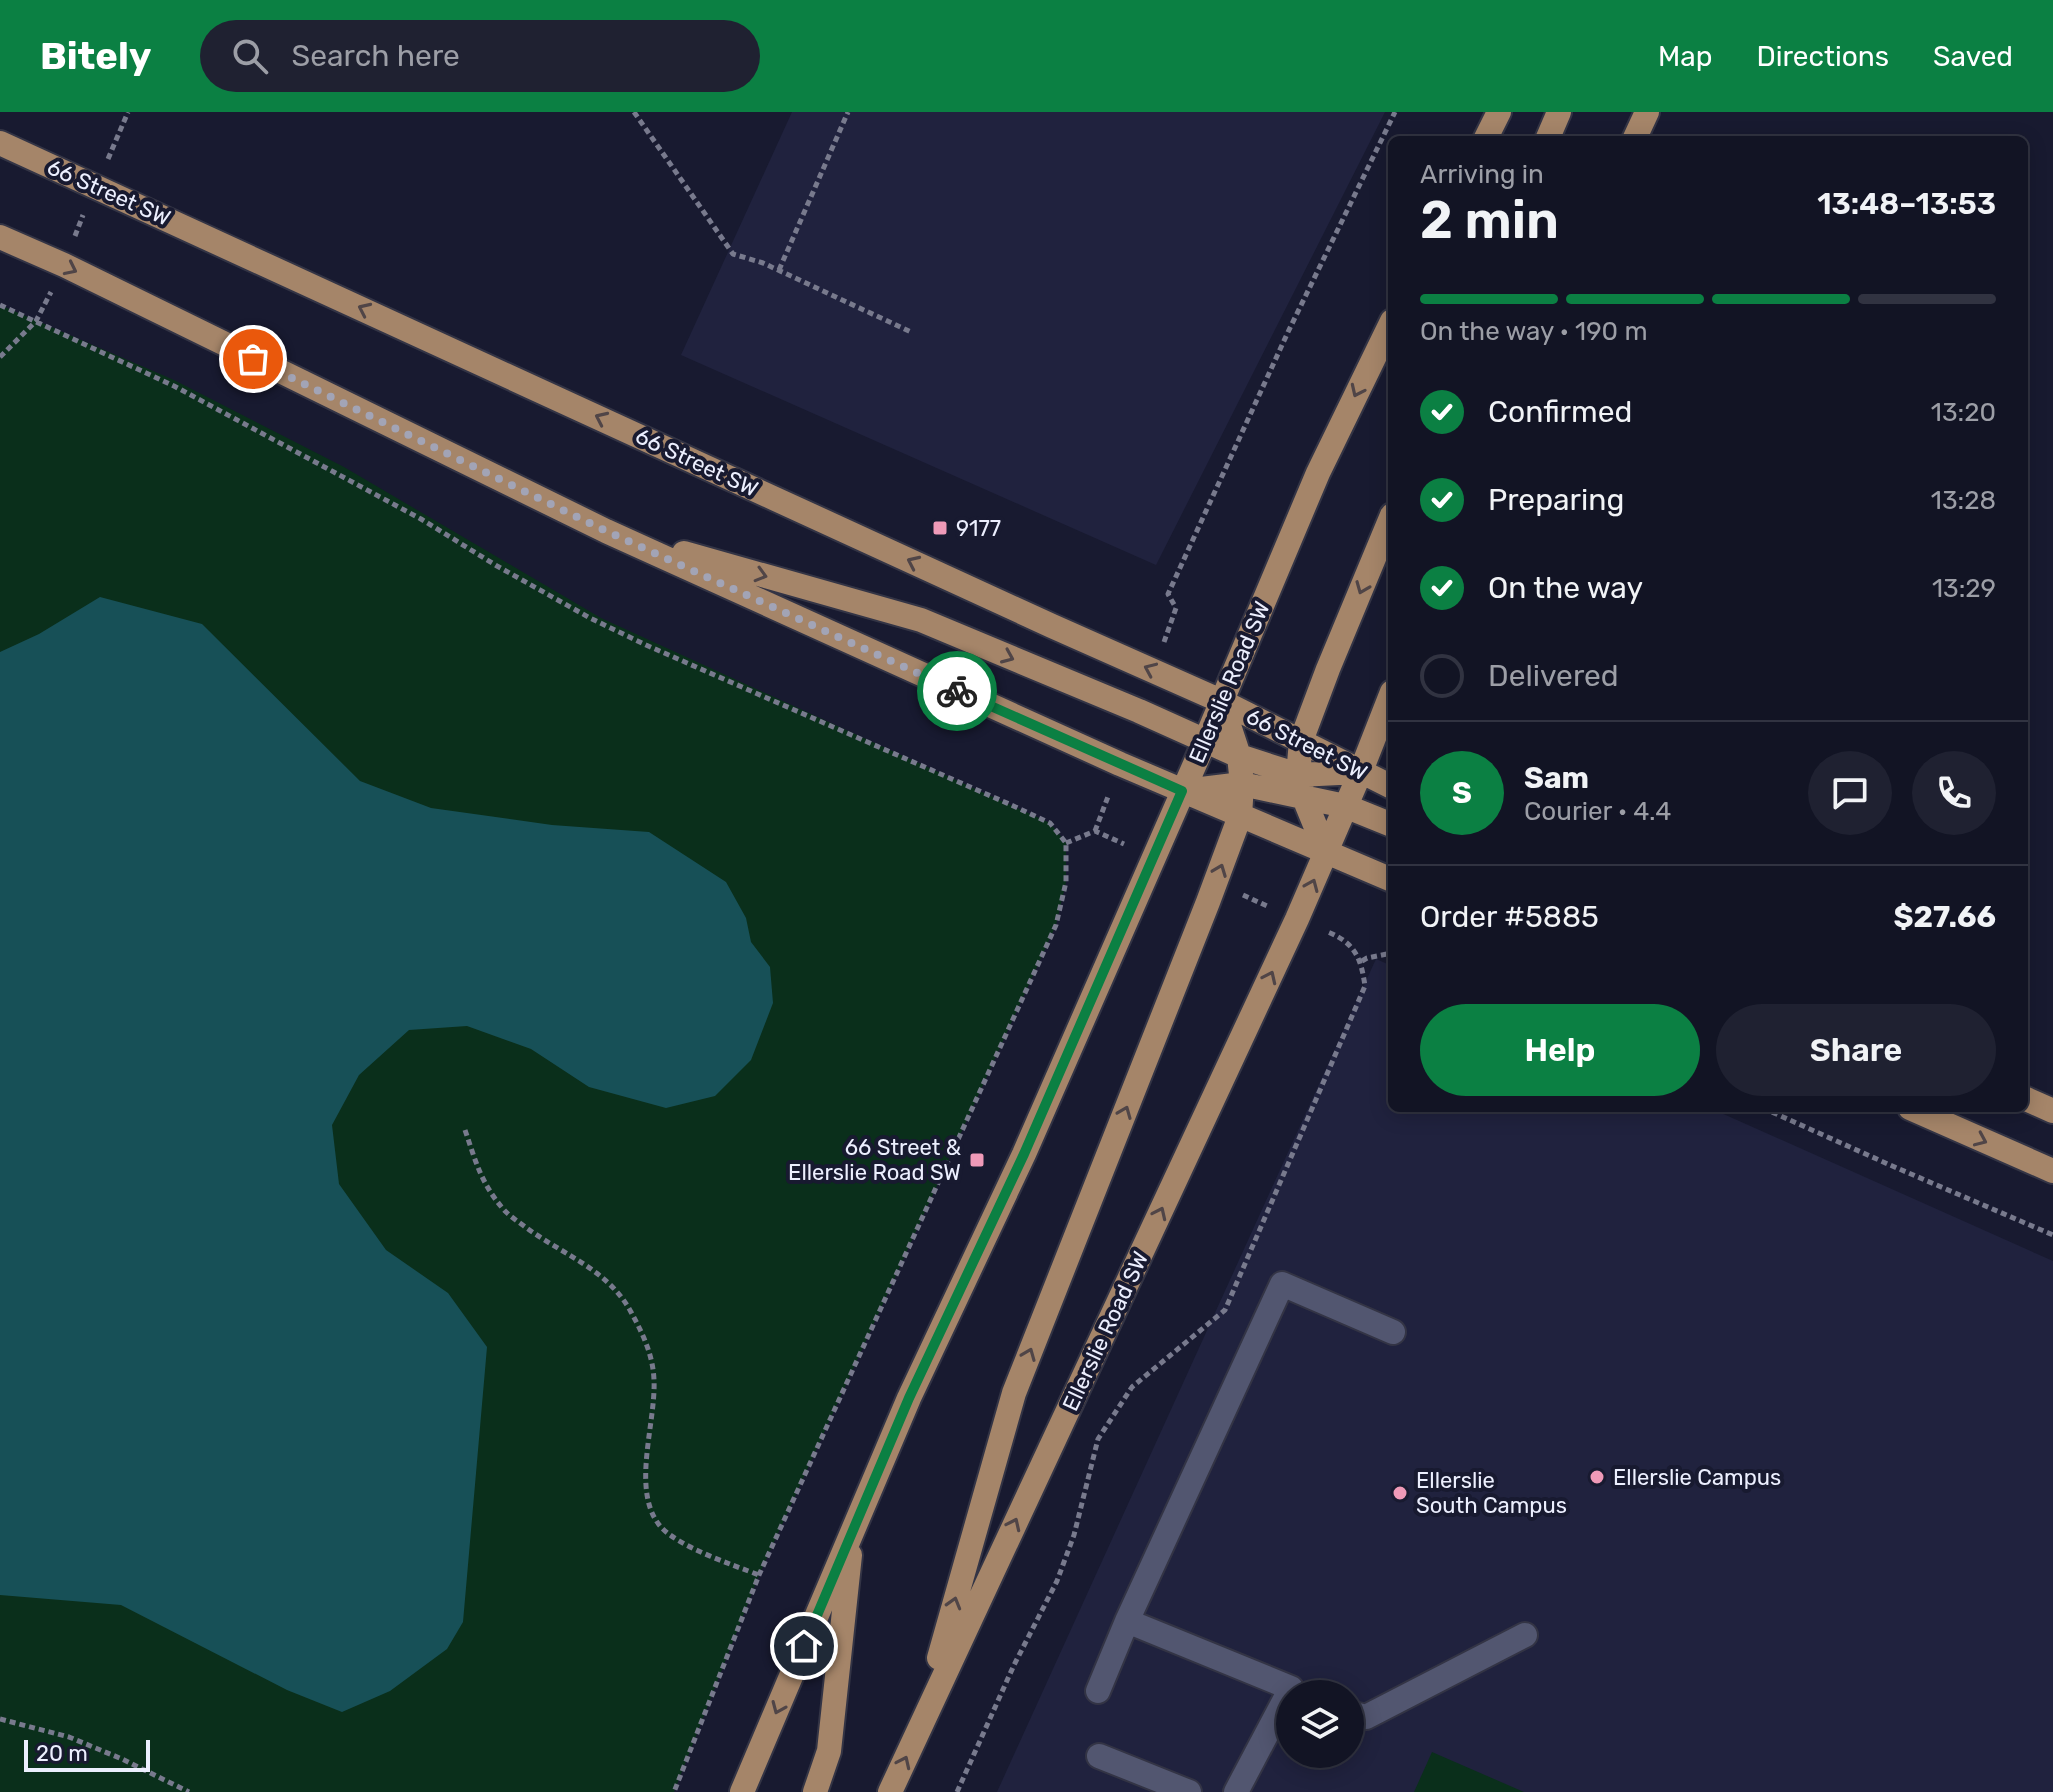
<!DOCTYPE html>
<meta charset="utf-8">
<style>
:root{--surface:#121424;--page:#1f2131;--text:#f1f3f6;--muted:#9c9ea6;--line:#313341;--accent:#0b8043}
body{margin:0;font-family:Rubik,sans-serif;background:var(--page);color:var(--text);height:100vh;display:flex;flex-direction:column;font-size:30px;white-space:nowrap}
*{box-sizing:border-box;margin:0}
p{font-size:26px;color:var(--muted)}
.icon{flex:none;width:44px;height:44px;fill:none;stroke:currentColor;stroke-width:2;stroke-linecap:round;stroke-linejoin:round}
.map{position:relative;flex:1;overflow:hidden}
.drawer{position:absolute;left:1388px;top:24px;width:640px;height:976px;display:flex;flex-direction:column;background:var(--surface);border-radius:12px;box-shadow:0 4px 20px #0003,0 0 0 2px var(--line)}
.drawer>*{flex:none}
.tools{position:absolute;left:1276px;top:1568px;display:grid;gap:16px}
.tools a{display:grid;place-items:center;width:88px;height:88px;border-radius:50%;background:var(--surface);box-shadow:0 4px 20px #0003,0 0 0 2px var(--line);font-size:40px}
.scale{position:absolute;left:24px;bottom:20px;width:126px;box-sizing:border-box;padding-left:8px;border:4px solid #eceffe;border-top:0;font-size:22px;line-height:28px;white-space:nowrap;color:#eceffe;-webkit-text-stroke:6px #181a30;paint-order:stroke}
.pin{position:absolute;display:grid;place-items:center;width:68px;height:68px;color:#fff;margin:-34px;border:4px solid #fff;border-radius:50%;box-shadow:0 2px 8px #0007}
.courier{position:absolute;display:grid;place-items:center;width:80px;height:80px;margin:-40px;border:6px solid #0b8043;border-radius:50%;background:#fff;color:#222;box-shadow:0 2px 10px #0007}
.head em{font-style:normal;font-weight:600}
.head div{display:flex;flex-direction:column-reverse}
.head{display:flex;align-items:center;justify-content:space-between;height:136px;padding:0 32px}
h1{font-size:52px;font-weight:600;line-height:60px}
.bar{display:grid;grid-template-columns:repeat(4,1fr);gap:12px 8px;align-content:center;height:96px;padding:0 32px}
.bar i{height:10px;border-radius:6px;background:var(--line)}
.bar .current{background:var(--accent)}
.bar p{grid-column:span 4}
.line{display:flex;align-items:center;gap:20px;padding:0 32px;border-top:2px solid var(--line)}
.line div{flex:1}
.round{display:grid;place-items:center;flex:none;width:84px;height:84px;border-radius:42px;background:var(--page)}
ol{padding:0 32px;list-style:none}
li{display:flex;align-items:center;gap:24px;height:88px}
li p{margin-inline-start:auto}
li .icon{padding:8px;border-radius:50%;background:var(--accent);color:#fff;stroke-width:4}
li:last-child{color:var(--muted)}
li i{width:44px;height:44px;border:4px solid var(--line);border-radius:50%}
.button{display:flex;gap:16px;margin-top:auto;padding:16px 32px}
.button a{flex:1;height:92px;border-radius:48px;background:var(--accent);color:#fff;font-size:32px;font-weight:600;line-height:92px;text-align:center}
.button a+a{background:var(--page);color:var(--text)}
header{display:flex;align-items:center;gap:48px;box-sizing:border-box;height:112px;padding:0 40px;background:var(--accent);color:#fff}
header strong{font-size:38px}
nav{display:flex;gap:44px;margin-inline-start:auto;font-size:28px}
.search{width:560px;height:72px;background:var(--page);display:flex;align-items:center;gap:20px;box-sizing:border-box;padding:0 28px;border-radius:44px;color:var(--muted);font-size:30px}
.map>svg:first-child{display:block}
.built{fill:#20223e;fill-rule:evenodd}
.green{fill:#0a2f1b}
.water{fill:#175057}
.lines{fill:none;stroke-linecap:round;stroke-linejoin:round}
.minor-casing{stroke:#333445;stroke-width:28}
.major-casing{stroke:#333445;stroke-width:28}
.path{stroke:#787a8d;stroke-width:5;stroke-dasharray:6 4;stroke-linecap:butt}
.minor{stroke:#525670;stroke-width:24}
.major{stroke:#a58569;stroke-width:24}
.oneway{stroke:#504547}
.done{stroke:#a2a4b6;stroke-width:8;stroke-dasharray:0 14.4}
.route{stroke:#0b8043;stroke-width:10}
.poi-dot{fill:#ef9ab8;stroke:#181a30;stroke-width:3}
.labels{text-anchor:middle;stroke-width:8;stroke-linejoin:round;paint-order:stroke}
.street-label{font-size:22px;fill:#eceffe;stroke:#181a30}
.poi-label{font-size:22px;fill:#eceffe;stroke:#181a30;text-anchor:start}
</style>
<header>
<strong>Bitely</strong>
<div class="search"><svg class="icon" aria-label="search" viewBox="0 0 24 24"><circle cx="10" cy="10" r="6"/><path d="M15 15l6 6"/></svg>Search here</div>
<nav><a>Map</a><a>Directions</a><a>Saved</a></nav>
</header>
<div class="map">
<svg width="2053" height="1680" viewBox="0 0 2053 1680">
<rect width="100%" height="100%" fill="#181a30"/>
<path class="built" d="M792,0H1385L1156,453L681,243Z
M1376,847L1392,854V996H1710L2053,1149V1680H997ZM1290,1582H1350V1642H1290Z"/>
<path class="green" d="M0,193L174,268L344,355L601,506L1050,711L1066,731V770L1056,813L759,1463L674,1680H0Z
M1432,1640L1524,1680H1414Z"/>
<path class="water" d="M100,485L202,512L360,669L431,696L552,713L649,720L726,770L746,806L751,830L770,855L773,891L751,948L715,984L666,996L589,975L531,937L467,914L409,918L359,963L332,1013L339,1072L386,1138L448,1181L487,1235L463,1510L447,1537L390,1579L342,1600L287,1578L121,1493L0,1483V540L39,522Z"/>
<g class="lines">
<g class="minor-casing">
<path id="minor" d="M1127,1509L1291,1576L1236,1680
M1098,1579L1127,1509L1282,1172L1393,1220
M1350,1601L1366,1605L1525,1523
M1099,1644L1189,1680"/>
</g>
<g class="major-casing">
<path id="major" d="M1485,28L1499,0
M1547,28L1559,0
M1634,28L1647,0
M0,31L1052,514L1221,589L1392,675
M0,125L64,153L606,419L1120,652L1392,768
M684,441L921,508L1139,599L1239,644L1298,663L1359,660
M1185,679L1242,672L1345,694L1392,713
M1326,740L1304,686L1298,663L1301,629L1328,557L1392,403
M2024,986L2053,999
M1910,996L2053,1059
M939,1546L1014,1281L1208,790L1240,704L1242,672L1239,644L1221,589
M742,1680L909,1286L1024,1042L1205,629L1318,361L1392,209
M815,1680L829,1639L850,1443
M890,1680L1297,807L1361,659L1392,580"/>
</g>
<path class="path" d="M634,0L733,142L763,151L911,220
M108,47L128,0
M75,124L83,103
M779,158L848,0
M0,193L174,274L421,407L497,454L590,506L646,533L1009,692L1050,711L1066,731V770L1056,813L759,1463L674,1680
M0,245L36,209L51,180
M1164,530L1176,496L1168,482L1288,220L1395,0
M1095,719L1109,682
M1066,731L1095,719L1124,732
M1243,783L1267,794
M1362,849L1367,846L1392,841
M1763,996L1890,1053L2053,1123
M465,1018C476,1050 481,1072 505,1099C510,1104 517,1109 524,1114C561,1142 608,1157 631,1200C643,1222 653,1243 654,1268C656,1312 630,1380 661,1415C679,1435 733,1453 759,1463
M0,1607L69,1625L122,1647L189,1680
M957,1680L1014,1553L1057,1469L1074,1423L1098,1327L1132,1275L1225,1198L1365,874C1361,846 1355,831 1328,820"/>
<use href="#minor" class="minor"/>
<use href="#major" class="major"/>
</g>
<defs><path id="oneway-chevron" d="M-2-3.5L2.5 0L-2 3.5" fill="none" stroke-width="1.6" stroke-linecap="round" stroke-linejoin="round" transform="scale(2)"/></defs>
<g class="oneway">
<use href="#oneway-chevron" transform="translate(71 157) rotate(26)"/>
<use href="#oneway-chevron" transform="translate(364 197) rotate(-155)"/>
<use href="#oneway-chevron" transform="translate(1357 279) rotate(115)"/>
<use href="#oneway-chevron" transform="translate(601 306) rotate(-155)"/>
<use href="#oneway-chevron" transform="translate(913 450) rotate(-155)"/>
<use href="#oneway-chevron" transform="translate(761 463) rotate(16)"/>
<use href="#oneway-chevron" transform="translate(1362 476) rotate(112)"/>
<use href="#oneway-chevron" transform="translate(1008 545) rotate(23)"/>
<use href="#oneway-chevron" transform="translate(1150 557) rotate(-156)"/>
<use href="#oneway-chevron" transform="translate(1220 758) rotate(-69)"/>
<use href="#oneway-chevron" transform="translate(1312 773) rotate(-67)"/>
<use href="#oneway-chevron" transform="translate(1270 865) rotate(-65)"/>
<use href="#oneway-chevron" transform="translate(1125 1000) rotate(-68)"/>
<use href="#oneway-chevron" transform="translate(1981 1028) rotate(24)"/>
<use href="#oneway-chevron" transform="translate(1160 1101) rotate(-65)"/>
<use href="#oneway-chevron" transform="translate(1029 1242) rotate(-68)"/>
<use href="#oneway-chevron" transform="translate(1014 1412) rotate(-65)"/>
<use href="#oneway-chevron" transform="translate(954 1491) rotate(-74)"/>
<use href="#oneway-chevron" transform="translate(778 1596) rotate(113)"/>
<use href="#oneway-chevron" transform="translate(904 1650) rotate(-65)"/>
</g>
<g class="lines">
<path class="done" d="M253,247L606,419L957,579"/>
<path class="route" d="M804,1534L909,1286L1024,1042L1182,679L957,579"/>
</g>
<g class="poi-dot">
<rect x="932" y="408" width="16" height="16" rx="4"/>
<rect x="969" y="1040" width="16" height="16" rx="4"/>
<circle cx="1597" cy="1365" r="8"/>
<circle cx="1400" cy="1381" r="8"/>
</g>
<g class="labels">
<g class="street-label">
<text transform="translate(109 80) rotate(24)" y="8">66 Street SW</text>
<text transform="translate(697 350) rotate(25)" y="8">66 Street SW</text>
<text transform="translate(1229 570) rotate(-67)" y="8">Ellerslie Road SW</text>
<text transform="translate(1307 632) rotate(27)" y="8">66 Street SW</text>
<text transform="translate(1105 1219) rotate(-65)" y="8">Ellerslie Road SW</text>
</g>
<g class="poi-label">
<text x="956" y="424">9177</text>
<text x="961" y="1043" text-anchor="end">66 Street &amp;<tspan x="961" dy="25">Ellerslie Road SW</tspan></text>
<text x="1613" y="1373">Ellerslie Campus</text>
<text x="1416" y="1376">Ellerslie<tspan x="1416" dy="25">South Campus</tspan></text>
</g>
</g>
</svg>
<div class="tools">
<a><svg class="icon" aria-label="layers" viewBox="0 0 24 24"><path d="M12 4l9 5-9 5-9-5zM3 14l9 5 9-5"/></svg></a>
</div>
<div class="scale">20 m</div>
<div class="pin" style="left:253px;top:247px;background:#ea580c"><svg class="icon" aria-label="bag" viewBox="0 0 24 24"><path d="M5 8h14l-1 12H6zM9 8a3 3 0 0 1 6 0"/></svg></div>
<div class="pin" style="left:804px;top:1534px;background:#1f2937"><svg class="icon" aria-label="home" viewBox="0 0 24 24"><path d="M3 11l9-7 9 7M6 9v11h12V9"/></svg></div>
<div class="courier" style="left:957px;top:579px"><svg class="icon" aria-label="bike" viewBox="0 0 24 24"><circle cx="6" cy="16" r="4"/><circle cx="18" cy="16" r="4"/><path d="M6 16l4-8h5l3 8M10 8l3 8H6M13 5h3"/></svg></div>
<section class="drawer">
<div class="head"><div><h1>2 min</h1><p>Arriving in</p></div><em>13:48–13:53</em></div>
<div class="bar"><i class="current"></i><i class="current"></i><i class="current"></i><i></i><p>On the way · 190 m</p></div>
<ol>
<li><svg class="icon" aria-label="check" viewBox="0 0 24 24"><path d="M5 12l5 5 9-10"/></svg>Confirmed<p>13:20</p></li>
<li><svg class="icon" aria-label="check" viewBox="0 0 24 24"><path d="M5 12l5 5 9-10"/></svg>Preparing<p>13:28</p></li>
<li><svg class="icon" aria-label="check" viewBox="0 0 24 24"><path d="M5 12l5 5 9-10"/></svg>On the way<p>13:29</p></li>
<li><i></i>Delivered</li>
</ol>
<div class="line" style="height:144px"><b class="round" style="background:var(--accent);color:#fff">S</b><div><b>Sam</b><p>Courier · 4.4</p></div><a class="round"><svg class="icon" aria-label="chat" viewBox="0 0 24 24"><path d="M4 5h16v11H9l-5 4z"/></svg></a><a class="round"><svg class="icon" aria-label="phone" viewBox="0 0 24 24"><path d="M5 4h4l2 5-3 2q2 4 5 5l2-3 5 2v4C11 20 4 13 5 4z"/></svg></a></div>
<div class="line" style="height:104px"><div>Order #5885</div><b>$27.66</b></div>
<div class="button"><a>Help</a><a>Share</a></div>
</section>
</div>
